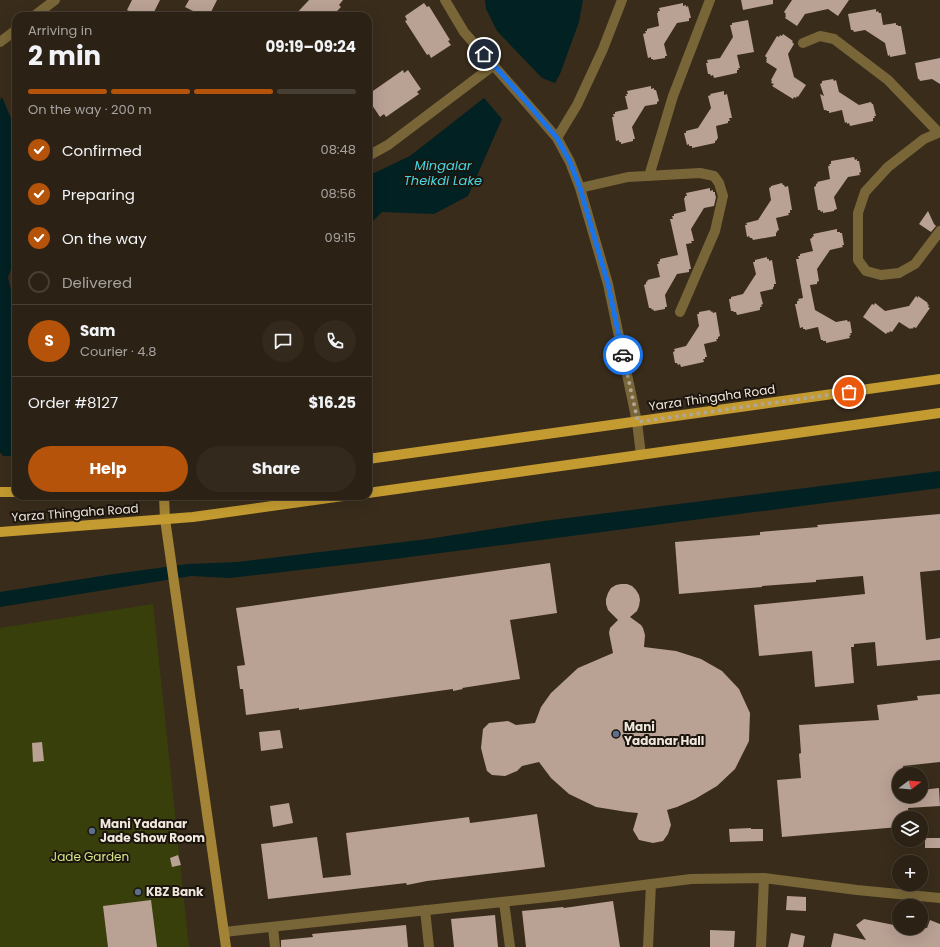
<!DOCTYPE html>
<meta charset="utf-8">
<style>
:root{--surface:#2b2114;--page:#33291d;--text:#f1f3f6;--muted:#a6a3a0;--line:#473e34;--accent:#b45309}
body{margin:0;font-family:Poppins,sans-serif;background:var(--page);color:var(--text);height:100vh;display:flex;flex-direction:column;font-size:15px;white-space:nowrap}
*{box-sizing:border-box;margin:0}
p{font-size:13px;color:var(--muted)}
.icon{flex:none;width:22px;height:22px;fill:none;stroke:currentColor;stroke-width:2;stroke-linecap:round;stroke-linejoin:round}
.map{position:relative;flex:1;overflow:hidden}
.sheet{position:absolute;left:12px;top:12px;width:360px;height:488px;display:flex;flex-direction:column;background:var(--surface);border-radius:12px;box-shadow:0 4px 16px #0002,0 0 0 1px var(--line)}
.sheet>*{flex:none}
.needle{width:26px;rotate:74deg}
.buttons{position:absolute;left:892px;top:767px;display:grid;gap:8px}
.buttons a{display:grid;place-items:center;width:36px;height:36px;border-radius:50%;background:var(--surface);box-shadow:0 4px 16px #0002,0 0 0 1px var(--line);font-size:20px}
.pin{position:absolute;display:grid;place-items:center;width:34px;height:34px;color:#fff;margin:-17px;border:2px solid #fff;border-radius:50%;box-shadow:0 1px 4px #0007}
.courier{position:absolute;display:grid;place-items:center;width:40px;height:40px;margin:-20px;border:3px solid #1a73e8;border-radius:50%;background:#fff;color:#222;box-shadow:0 1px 5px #0007}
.overview em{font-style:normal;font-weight:700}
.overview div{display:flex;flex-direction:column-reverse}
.overview{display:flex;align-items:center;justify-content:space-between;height:68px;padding:0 16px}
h1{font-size:26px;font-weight:700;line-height:30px}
.bar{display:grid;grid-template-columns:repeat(4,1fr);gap:6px 4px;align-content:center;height:48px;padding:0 16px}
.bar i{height:5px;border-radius:3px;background:var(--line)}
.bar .current{background:var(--accent)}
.bar p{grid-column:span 4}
.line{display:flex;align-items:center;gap:10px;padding:0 16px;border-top:1px solid var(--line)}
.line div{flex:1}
.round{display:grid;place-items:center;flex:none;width:42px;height:42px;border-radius:21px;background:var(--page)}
ol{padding:0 16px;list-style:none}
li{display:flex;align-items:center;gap:12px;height:44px}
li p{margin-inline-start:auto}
li .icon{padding:4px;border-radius:50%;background:var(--accent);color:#fff;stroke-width:4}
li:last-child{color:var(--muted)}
li i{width:22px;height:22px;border:2px solid var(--line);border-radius:50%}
.action{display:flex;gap:8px;margin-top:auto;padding:8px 16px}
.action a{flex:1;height:46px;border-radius:24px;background:var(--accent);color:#fff;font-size:16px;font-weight:700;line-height:46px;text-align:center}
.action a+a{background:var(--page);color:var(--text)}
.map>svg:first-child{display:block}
.green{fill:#383f0b}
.water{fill:#022123}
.building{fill:#b9a194}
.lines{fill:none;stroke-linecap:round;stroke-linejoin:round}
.street{stroke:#796638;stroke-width:10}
.secondary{stroke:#a38436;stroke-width:10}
.primary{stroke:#c39b30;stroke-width:10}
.done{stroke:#b0a698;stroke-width:4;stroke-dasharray:0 7.2}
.route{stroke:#1a73e8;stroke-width:5}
.service-dot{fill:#5c6f8a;stroke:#1b150e;stroke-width:1.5}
.labels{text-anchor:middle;stroke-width:4;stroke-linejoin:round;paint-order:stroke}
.street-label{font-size:12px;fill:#f0e7dc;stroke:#1b150e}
.poi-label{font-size:12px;font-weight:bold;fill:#f0e7dc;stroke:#1b150e;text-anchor:start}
.park-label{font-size:12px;fill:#d4e586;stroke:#1b150e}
.water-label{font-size:13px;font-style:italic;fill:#45d8e2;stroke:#1b150e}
</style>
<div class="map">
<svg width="940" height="947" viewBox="0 0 940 947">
<rect width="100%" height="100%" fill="#392c1b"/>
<path class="green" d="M153,604L189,947H0V628Z"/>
<path class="water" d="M485,0H583L579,22L560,74L555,83L542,78L497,31L486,9Z
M2,97L16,130V257L8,277L16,312V456H3L0,452V100Z
M484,98L502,119L468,196L434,214L382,212L368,226V176L410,156Z
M940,471V488L386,560L230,578L191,576L0,607V592L114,574L188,564L238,562L428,539L544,521Z"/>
<path class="building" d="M132,0H160L152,16H140L127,10Z
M189,0H217L210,14L208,13L207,16H203L185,7Z
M309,0H343L339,5L341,7L332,16H294Z
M741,0H773V4L743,10Z
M792,0H849L838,16L828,9L805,14L797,26L785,18L786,16L785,15L786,14L784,12Z
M424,3L427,7L429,6L450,40L448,41L451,45L431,58L429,54L427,55L405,21L407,20L405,16Z
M683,3V6L686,5V7L688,6L691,18H689V21L677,23L664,44L667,56H665V58L653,60V59H651V57L648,58L643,34L646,33L645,31H647V29L659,26L657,13H658V11H660L659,8Z
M876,9V12L878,11L879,13H881L883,25L896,23V25H898V26H901L906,54L890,57V55L888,56L885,43L865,30L854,32L853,30H851L848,14Z
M748,20L754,52L737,55L740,68H738L739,70H737V73L714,78L713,75L711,76L710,74H708L706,63H708L707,60L720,58L733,37L730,25H732V23Z
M783,34L793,41L792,42L794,44L788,54L794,77L806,85L798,97L797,96L796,98L794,97L793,99L772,86L774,84L771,83L772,81L771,80L777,69L766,62L767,60H766L767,58L765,56L777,36L779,37L780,35L782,36Z
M940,58V84L932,79L920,81L919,79H918L915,63Z
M403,70L404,73L408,70L421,89L417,92L419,94L386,117L384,114L380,117L368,99V97L371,95L370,93Z
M833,79L834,81L836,80L839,92L859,105L871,102L872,104H873L876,116H874L875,118H873V121L850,126L849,123L847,124V122L845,123L842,110L829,113V111H827L826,110H824L820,94L824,96L820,84L822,83V81Z
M651,86V89L654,88V90H656L659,101L657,102V104L645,106L632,127L635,139H633V141L621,144V142H619V140L616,141L612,117H614L613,114H615V112L628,109L625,96H627L626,94H628L627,91Z
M724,91V95L727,94L732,118H729L730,121H728V123L716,126L718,138L717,139V140L715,141V143L692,148V146H689V144L687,145L684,133H686V131L698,128L711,108L708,96L711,95L710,94Z
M854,157L855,160L857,159V161H859L861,172L859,173L860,175L848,177L834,197L837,209L834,210V211L823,213V211L821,212L820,210H818L814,187L816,186V184L818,183L817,182L830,179L828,166H830L829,164H831V161Z
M782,183L783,185H784L785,187L788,186L792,210H790V213H788L789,215L776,218L779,230L777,231V232L776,233V236L753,240L752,238H750L749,236L747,237L745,225H747L746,223L758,220L771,200L769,188L771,187V186Z
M710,188V191L713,190V192H715V194L716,197L714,206L704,208L691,229L694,241H691L692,243L686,244L691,269H689V272L677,274L665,295L667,307H665V309L654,311L653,309L652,310L651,308H649L644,285L646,284V282L648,281L647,280L660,277L657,264H659L658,262L660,261V259L678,255L670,219H673L672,216H674V214L686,211L684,198H685V196H687L686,193Z
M928,211L934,224L936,226L931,232L919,224Z
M837,229V232H840V233H842L844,245H842L843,247L830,250L817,269L819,281L817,282V284L810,285L815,310L836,322L847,320L848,322L850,321L852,333H850L851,335L849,336L850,338L826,343V341H823V340H821L818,327L805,330V329H803V327L800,328L795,304H797V301H799L798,299L803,298L796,259H799L798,256H800V254L813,251L810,239L812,238V237L814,236L813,234Z
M767,257V259H769V261L772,260L776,284H774V287H773V289L760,292L763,304L761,305L762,307H760V310L737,315L736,312H734L733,311H731L729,299H731V297L743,294L756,274L753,262H755V260Z
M916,296L918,298V296L928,303L927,304L929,305L928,307L930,308L916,328L914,327L912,329L911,328L910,329L899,322L892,332L890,331L889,333L888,332L886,334L863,317L872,304L874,305L875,303L885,311L909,306Z
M710,310L711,312L712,311L713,313L716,312L720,336L718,337V339H716L717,341L704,344L707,357H705V359H703L704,362L681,367L680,364L678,365L677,363H675L673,352L675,351L674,349L686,346L699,326L697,314H699V312Z
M940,514V570L920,572L926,640L940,638V660L877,666L875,642L854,644V647H851L854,683L815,687L812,651L759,656L754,605L865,594L863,576L816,580V582L762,586V587L679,594L675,542L760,535V532L818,527L817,525Z
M550,563L557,613L510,620L520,679L462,688L463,689L453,691V689L299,710V708L246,715L243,689H240L237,666L245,665L236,608Z
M621,584H627L632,586L636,590L639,595L640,600L639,606L637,611L630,617L641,625L643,628L645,635L644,647L676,651L701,659L722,671L739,689L750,713L749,741L735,769L717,786L695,799L677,807L667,810L671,825L668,834L663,841L653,843L639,840L633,830L638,813L627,812L596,807L569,794L551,778L539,762L522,766L517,771L505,776L492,775L487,771L484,760L481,748L483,729L489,723L508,721L516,725L535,723L541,707L551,693L578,668L613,653L609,633L610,628L618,620L608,610L606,604V599L608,593L611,588L616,585Z
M940,694V762L903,766L904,774H899V796H921V790L939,788L940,806L908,808L909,818H899V827L782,837L777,780L801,778L799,754L801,753L799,725L879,720L877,705L918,700L917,696Z
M280,730L283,748L261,751L259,732Z
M42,742L44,761L33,762L32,743Z
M289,803L293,823L273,827L270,806Z
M537,814L545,867L427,881L407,885L406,883L268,899L261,844L317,837L323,878L351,875L346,833L469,817L470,823Z
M751,828V829H763V841L730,842L729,829Z
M925,838H940V848H925Z
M178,855L181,865L172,867L170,858Z
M787,896L806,897V911L786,910Z
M151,900L157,947H108L103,906Z
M613,901L620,947H526L522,911L563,907L564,908Z
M495,915L498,947H454L451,919Z
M864,919L899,926V928H927L930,920L940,924V947H831L834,933L866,940L856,925Z
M406,925L408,947H281V940L313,937L312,934Z
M710,930L735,931L734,947H710Z
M791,933L805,936L803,947H788Z"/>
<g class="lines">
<path class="street" d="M445,0L464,32L523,99L557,138L570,162L580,188L608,284L637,422L641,455
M34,16L55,0
M0,42L16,30
M803,43L820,36L834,39L888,80L938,132
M940,132L924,139L888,167L865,192L858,213V260L866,271L881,275L899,273L915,264L940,231
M557,138L577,105L603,49L622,0
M368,156L388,145L494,65
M649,176L673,96L710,0
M580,188L628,177L700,173L714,176L719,183L723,196L715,231L680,312
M504,902L510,947
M425,910L429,947
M273,927L275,947
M224,932L548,897L691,879L764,878L857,890L940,898
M648,947L651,884
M761,947L764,878"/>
<path class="secondary" d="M164,496L165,519L226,947"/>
<path class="primary" d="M368,459L940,379
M0,492H16
M368,493L940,413
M0,532L193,517L343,496"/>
</g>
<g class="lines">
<path class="done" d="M623,355L638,422L849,392"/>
<path class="route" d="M484,54L524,99L557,138L570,162L580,188L608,284L623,355"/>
</g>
<g class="service-dot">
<circle cx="616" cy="734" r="4"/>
<circle cx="92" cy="831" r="4"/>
<circle cx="138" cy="892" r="4"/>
</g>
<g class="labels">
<g class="street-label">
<text transform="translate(712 398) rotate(-8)" y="4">Yarza Thingaha Road</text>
<text transform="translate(75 513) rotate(-4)" y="4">Yarza Thingaha Road</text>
</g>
<g class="poi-label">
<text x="624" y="731">Mani<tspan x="624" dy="14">Yadanar Hall</tspan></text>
<text x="100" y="828">Mani Yadanar<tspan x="100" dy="14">Jade Show Room</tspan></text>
<text x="146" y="896">KBZ Bank</text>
</g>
<g class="park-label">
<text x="90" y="861">Jade Garden</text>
</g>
<g class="water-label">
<text x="443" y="170">Mingalar<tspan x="443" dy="15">Theikdi Lake</tspan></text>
</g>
</g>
</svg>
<div class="buttons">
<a><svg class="needle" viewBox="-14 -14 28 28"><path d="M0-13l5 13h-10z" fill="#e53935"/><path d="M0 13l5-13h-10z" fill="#a6a3a0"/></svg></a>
<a><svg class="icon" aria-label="layers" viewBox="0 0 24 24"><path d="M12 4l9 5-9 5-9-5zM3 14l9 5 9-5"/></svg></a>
<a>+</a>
<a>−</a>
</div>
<div class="pin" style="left:849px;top:392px;background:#ea580c"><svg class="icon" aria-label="bag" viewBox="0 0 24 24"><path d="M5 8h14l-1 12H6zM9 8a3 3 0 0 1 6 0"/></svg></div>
<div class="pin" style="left:484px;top:54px;background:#1f2937"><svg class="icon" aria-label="home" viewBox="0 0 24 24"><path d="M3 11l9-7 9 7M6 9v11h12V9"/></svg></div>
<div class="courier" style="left:623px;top:355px"><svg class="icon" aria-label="car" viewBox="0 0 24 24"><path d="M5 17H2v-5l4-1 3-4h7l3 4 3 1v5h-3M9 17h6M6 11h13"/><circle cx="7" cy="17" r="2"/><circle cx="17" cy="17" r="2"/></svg></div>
<section class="sheet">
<div class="overview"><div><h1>2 min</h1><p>Arriving in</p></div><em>09:19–09:24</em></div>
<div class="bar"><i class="current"></i><i class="current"></i><i class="current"></i><i></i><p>On the way · 200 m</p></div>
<ol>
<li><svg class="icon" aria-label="check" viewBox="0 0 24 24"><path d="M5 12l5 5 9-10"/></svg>Confirmed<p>08:48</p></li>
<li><svg class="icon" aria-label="check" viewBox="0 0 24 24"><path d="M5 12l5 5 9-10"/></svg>Preparing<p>08:56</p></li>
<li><svg class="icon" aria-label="check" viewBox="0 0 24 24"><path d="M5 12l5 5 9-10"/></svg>On the way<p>09:15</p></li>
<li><i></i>Delivered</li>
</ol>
<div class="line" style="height:72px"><b class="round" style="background:var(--accent);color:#fff">S</b><div><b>Sam</b><p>Courier · 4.8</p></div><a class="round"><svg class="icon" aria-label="chat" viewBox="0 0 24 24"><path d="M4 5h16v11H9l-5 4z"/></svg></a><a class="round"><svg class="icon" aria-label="phone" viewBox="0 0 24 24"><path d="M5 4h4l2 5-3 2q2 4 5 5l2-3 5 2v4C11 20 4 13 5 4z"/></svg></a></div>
<div class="line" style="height:52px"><div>Order #8127</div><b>$16.25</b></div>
<div class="action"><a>Help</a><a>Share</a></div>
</section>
</div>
